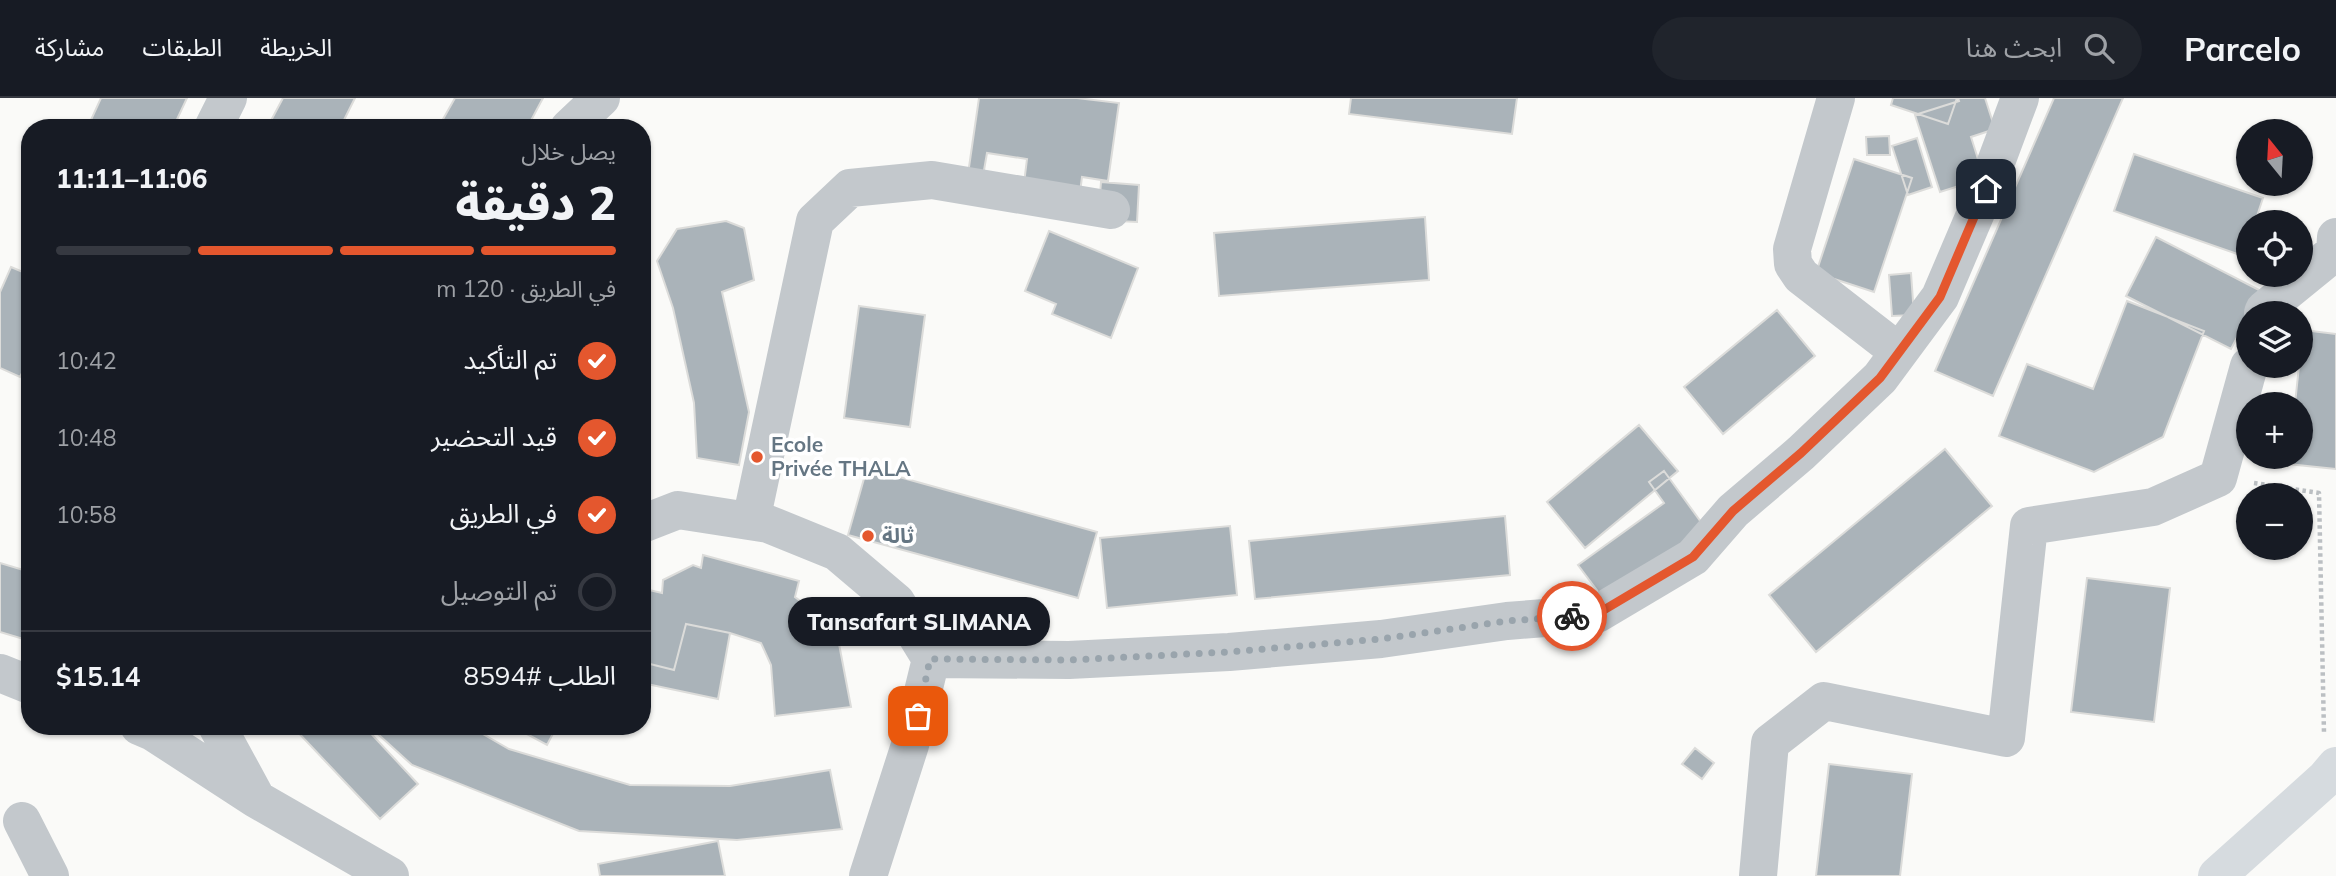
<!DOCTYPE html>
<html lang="ar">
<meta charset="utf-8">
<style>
:root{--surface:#171b24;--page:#20242c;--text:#f1f3f6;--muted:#9ea1a6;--line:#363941;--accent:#e4572e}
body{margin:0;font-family:Mulish,"Noto Sans Arabic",sans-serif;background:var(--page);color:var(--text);direction:rtl;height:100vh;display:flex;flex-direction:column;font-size:26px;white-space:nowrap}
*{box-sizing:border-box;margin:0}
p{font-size:23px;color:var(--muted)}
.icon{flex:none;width:38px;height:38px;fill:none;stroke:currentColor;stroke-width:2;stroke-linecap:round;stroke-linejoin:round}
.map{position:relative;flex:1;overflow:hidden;direction:ltr}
.side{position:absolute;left:21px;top:21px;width:630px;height:616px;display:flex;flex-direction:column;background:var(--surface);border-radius:28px;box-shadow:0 2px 5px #0004;direction:rtl}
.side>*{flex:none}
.needle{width:46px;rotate:342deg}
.tools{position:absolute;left:2236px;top:21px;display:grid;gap:14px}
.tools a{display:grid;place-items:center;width:77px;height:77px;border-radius:50%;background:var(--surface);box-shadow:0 2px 5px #0004;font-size:35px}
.pin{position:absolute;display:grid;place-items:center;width:60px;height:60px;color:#fff;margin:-30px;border-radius:14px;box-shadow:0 4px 10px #0006}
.courier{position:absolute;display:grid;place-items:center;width:70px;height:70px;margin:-35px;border:5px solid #e4572e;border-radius:50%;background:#fff;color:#222;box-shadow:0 2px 9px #0007}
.bubble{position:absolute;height:49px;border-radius:24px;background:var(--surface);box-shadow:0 2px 5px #0004;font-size:23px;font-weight:800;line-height:49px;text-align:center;direction:rtl}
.summary em{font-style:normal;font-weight:800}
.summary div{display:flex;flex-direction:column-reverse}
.summary{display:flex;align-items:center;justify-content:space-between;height:119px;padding:0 35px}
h1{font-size:46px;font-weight:800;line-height:52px}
.bar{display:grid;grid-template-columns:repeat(4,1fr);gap:10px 7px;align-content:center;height:84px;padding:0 35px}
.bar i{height:9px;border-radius:5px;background:var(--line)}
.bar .on{background:var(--accent)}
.bar p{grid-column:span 4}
.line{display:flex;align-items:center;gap:18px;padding:0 35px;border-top:2px solid var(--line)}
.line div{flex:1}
ol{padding:0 35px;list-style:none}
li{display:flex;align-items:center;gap:21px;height:77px}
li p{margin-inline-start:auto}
li .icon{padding:7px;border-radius:50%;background:var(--accent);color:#fff;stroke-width:4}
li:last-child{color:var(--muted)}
li i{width:38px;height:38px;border:4px solid var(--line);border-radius:50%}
header{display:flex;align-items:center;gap:42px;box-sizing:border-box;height:98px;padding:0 35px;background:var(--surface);border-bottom:2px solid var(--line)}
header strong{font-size:33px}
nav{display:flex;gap:38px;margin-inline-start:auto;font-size:24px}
.search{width:490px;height:63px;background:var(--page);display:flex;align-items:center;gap:18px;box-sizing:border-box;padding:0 24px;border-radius:38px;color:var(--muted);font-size:26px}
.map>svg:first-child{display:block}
.building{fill:#aab3b9;stroke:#dcdcda;stroke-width:2}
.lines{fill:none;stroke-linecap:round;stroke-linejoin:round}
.path{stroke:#bbbfc2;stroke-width:4.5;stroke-dasharray:3.5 3.5;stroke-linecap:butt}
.minor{stroke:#c3c8cc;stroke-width:38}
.major{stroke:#d6dbdf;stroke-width:38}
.done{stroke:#99a4ac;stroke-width:7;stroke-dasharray:0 12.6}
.route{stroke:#e4572e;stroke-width:9}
.poi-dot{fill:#e4572e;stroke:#fff;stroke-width:2.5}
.labels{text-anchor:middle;stroke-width:7;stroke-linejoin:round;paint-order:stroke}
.poi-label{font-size:21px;font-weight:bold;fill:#657683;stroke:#fff;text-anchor:start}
</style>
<header>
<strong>Parcelo</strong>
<div class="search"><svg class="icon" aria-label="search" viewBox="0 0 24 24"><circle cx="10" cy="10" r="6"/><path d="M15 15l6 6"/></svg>ابحث هنا</div>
<nav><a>الخريطة</a><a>الطبقات</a><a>مشاركة</a></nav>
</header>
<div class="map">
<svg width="2336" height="778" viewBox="0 0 2336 778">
<rect width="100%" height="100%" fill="#fafaf8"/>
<path class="building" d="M101,0H187L173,30H101L90,24Z
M283,0H355L340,30H267Z
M455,0H543L527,30H438Z
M979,0H1077L1119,5L1108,83L1082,79L1077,117L1021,109L1027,61L987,55L983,78L968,76Z
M1351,0H1517L1512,36L1349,16Z
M1893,0H1957L1948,26L1891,7Z
M1958,0H1985L1995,31L1971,39L1984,80L1940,94L1915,17L1959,3Z
M2054,0H2123L1993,298L1935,273Z
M1889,38L1890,57H1867L1866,39Z
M1917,40L1932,89L1908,97L1892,48Z
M2134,56L2263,100L2255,124H2249V141L2243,158L2114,113Z
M1854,61L1912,80L1874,194L1816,175Z
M1101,84L1139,87L1137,124L1098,122Z
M1425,119L1429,182L1219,198L1214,135Z
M726,123L744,130L754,182L722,194L749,314L739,367L697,360L694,305L673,210L657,163L677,131Z
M1049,133L1138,170L1111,240L1052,216L1056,206L1025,193Z
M2156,139L2261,193L2231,251L2126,198Z
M11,169L30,177V278L22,275L20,279L0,270V194Z
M1911,175L1914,217L1892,218L1889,177Z
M2127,203L2204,233L2163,339L2094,374L1999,338L2027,266L2093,291Z
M859,208L925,217L910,329L844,320Z
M1777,212L1815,258L1723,336L1684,289Z
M2303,232L2336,236V371L2288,366V359H2301V306H2295L2299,268H2301Z
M1639,327L1678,373L1585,450L1547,404Z
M1945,351L1992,408L1816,554L1769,497Z
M867,370L1097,434L1078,500L848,437Z
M1664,373L1706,431L1605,503L1578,467L1664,405L1649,384Z
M1505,418L1510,477L1255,501L1249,443Z
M1230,428L1237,497L1107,510L1100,440Z
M703,457L799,483L795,499L836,530L851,609L775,618L771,567L761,545L730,535L686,526L674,572L642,564V492L645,491L662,495L663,482L693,467L701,470Z
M0,465L30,474V543L0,534Z
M2087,480L2170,490L2154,624L2071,614Z
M686,526L730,535L718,601L642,585V564L674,572Z
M292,628H364L418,686L380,721Z
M369,628H469L509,651L630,687L730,688L830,672L842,731L737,742L579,733L412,667Z
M512,628H557L547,647Z
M1695,650L1714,665L1702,681L1682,666Z
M1829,666L1912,676L1900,778H1816Z
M718,743L725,778H600L598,766Z"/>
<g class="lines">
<path class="path" d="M2254,385L2319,395L2324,635"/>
<path class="minor" d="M1836,0L1792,151L1793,166L1801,178L1899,254
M213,30L228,0
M569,30L601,0
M2263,215L2264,212L2335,154L2336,139
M751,423L815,123L850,90L932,82L1111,112
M642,426L678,412L768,426L837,454L896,504L931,561
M0,575L30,587
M139,628L153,634L256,701L390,778
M217,628L254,696
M22,723L50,778
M868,778L910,647L931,561L1069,562L1229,554L1381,541L1507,523L1597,516L1693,459L1733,413L1801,355L1880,280L1940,199L1986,91L2020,0
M1758,778L1770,645L1824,603L2006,640L2029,428L2153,409L2218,380L2249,268"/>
<path class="major" d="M2217,778L2325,681L2336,668"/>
</g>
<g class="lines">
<path class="done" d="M918,618L930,561L1069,562L1229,554L1381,541L1507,523L1572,518"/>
<path class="route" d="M1572,518L1597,516L1693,459L1733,413L1801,355L1880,280L1940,199L1986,91"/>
</g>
<g class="poi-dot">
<circle cx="757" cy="359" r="7"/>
<circle cx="868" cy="438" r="7"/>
</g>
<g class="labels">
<g class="poi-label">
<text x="771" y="354">Ecole<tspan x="771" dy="24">Privée THALA</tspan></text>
<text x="882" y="445">ثالة</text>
</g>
</g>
</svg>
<div class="tools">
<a><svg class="needle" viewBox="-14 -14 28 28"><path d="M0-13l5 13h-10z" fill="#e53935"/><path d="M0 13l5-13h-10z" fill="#9ea1a6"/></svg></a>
<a><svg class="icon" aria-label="locate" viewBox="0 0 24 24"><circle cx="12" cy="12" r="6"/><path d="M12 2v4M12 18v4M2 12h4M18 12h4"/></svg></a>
<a><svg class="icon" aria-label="layers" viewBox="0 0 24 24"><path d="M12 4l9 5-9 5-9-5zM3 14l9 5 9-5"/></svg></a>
<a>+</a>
<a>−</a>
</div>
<div class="pin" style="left:918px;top:618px;background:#ea580c"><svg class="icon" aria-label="bag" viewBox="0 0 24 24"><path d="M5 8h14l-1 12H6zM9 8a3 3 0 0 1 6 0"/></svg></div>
<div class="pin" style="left:1986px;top:91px;background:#1f2937"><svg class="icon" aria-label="home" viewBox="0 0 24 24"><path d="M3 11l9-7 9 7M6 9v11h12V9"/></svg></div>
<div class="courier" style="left:1572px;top:518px"><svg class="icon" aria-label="bike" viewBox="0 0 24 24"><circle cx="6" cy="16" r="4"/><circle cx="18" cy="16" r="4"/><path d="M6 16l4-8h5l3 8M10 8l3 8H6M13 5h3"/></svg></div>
<div class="bubble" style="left:788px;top:499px;width:262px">Tansafart SLIMANA</div>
<section class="side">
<div class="summary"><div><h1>2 دقيقة</h1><p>يصل خلال</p></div><em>11:06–11:11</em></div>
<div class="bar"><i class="on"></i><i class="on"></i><i class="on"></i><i></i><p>في الطريق · 120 m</p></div>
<ol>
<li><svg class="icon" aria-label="check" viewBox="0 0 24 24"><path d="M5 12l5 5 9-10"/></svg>تم التأكيد<p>10:42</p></li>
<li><svg class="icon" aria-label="check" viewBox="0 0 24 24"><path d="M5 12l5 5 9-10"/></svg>قيد التحضير<p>10:48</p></li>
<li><svg class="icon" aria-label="check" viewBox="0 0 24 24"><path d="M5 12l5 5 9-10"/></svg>في الطريق<p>10:58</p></li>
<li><i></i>تم التوصيل</li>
</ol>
<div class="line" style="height:91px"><div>الطلب #8594</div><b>$15.14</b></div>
</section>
</div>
